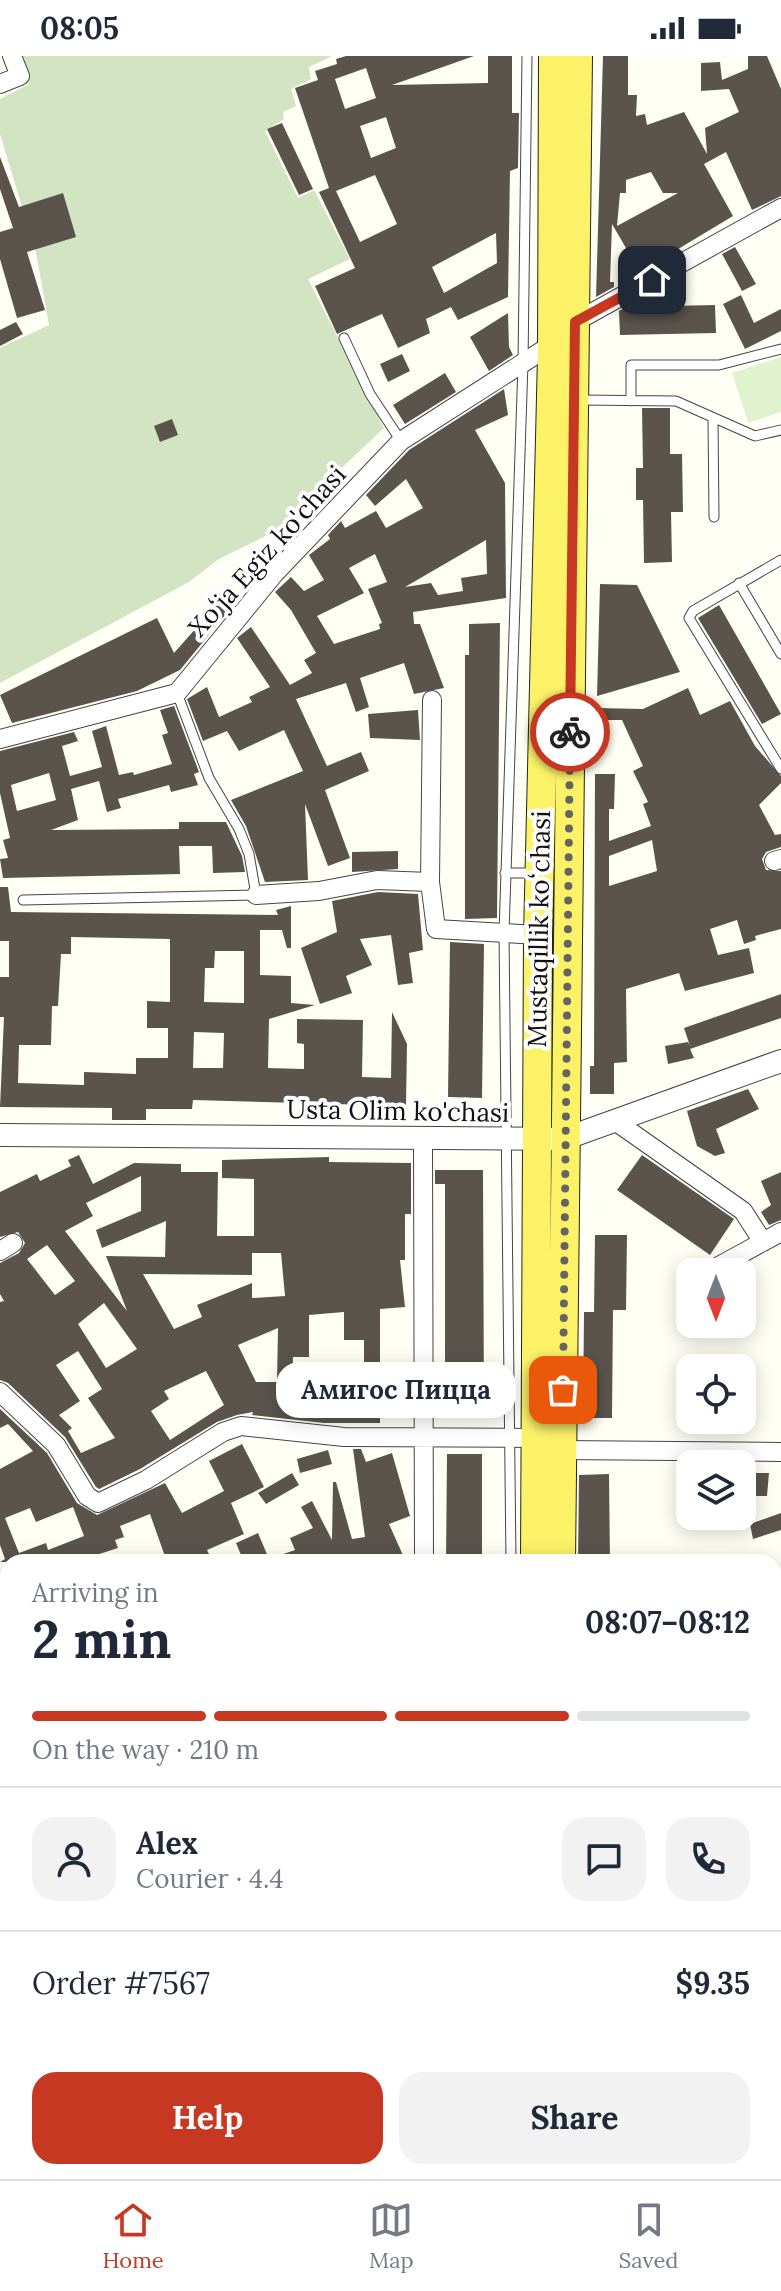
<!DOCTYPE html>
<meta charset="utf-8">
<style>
:root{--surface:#fff;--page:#f2f2f3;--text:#1f2937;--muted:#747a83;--line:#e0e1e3;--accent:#c73823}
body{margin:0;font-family:Lora,serif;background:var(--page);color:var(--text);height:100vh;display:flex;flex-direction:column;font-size:30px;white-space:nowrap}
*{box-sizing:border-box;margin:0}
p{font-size:26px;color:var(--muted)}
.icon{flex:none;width:44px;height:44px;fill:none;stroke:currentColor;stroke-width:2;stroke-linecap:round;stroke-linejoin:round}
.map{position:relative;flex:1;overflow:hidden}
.details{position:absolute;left:0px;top:1498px;width:782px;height:626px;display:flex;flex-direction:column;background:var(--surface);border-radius:24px 24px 0 0;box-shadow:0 4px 20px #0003}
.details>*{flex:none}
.needle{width:52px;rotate:180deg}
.tools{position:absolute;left:676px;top:1202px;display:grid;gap:16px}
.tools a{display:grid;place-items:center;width:80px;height:80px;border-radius:16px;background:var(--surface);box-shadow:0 4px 20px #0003;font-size:40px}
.pin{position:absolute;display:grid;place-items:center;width:68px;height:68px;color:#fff;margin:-34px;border-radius:16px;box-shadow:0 4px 12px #0006}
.courier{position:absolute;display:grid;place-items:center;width:80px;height:80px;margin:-40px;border:6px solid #c73823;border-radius:50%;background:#fff;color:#222;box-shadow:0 2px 10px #0007}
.bubble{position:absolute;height:56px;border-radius:24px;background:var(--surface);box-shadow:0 4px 20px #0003;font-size:26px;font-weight:700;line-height:56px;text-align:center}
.headline em{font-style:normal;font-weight:700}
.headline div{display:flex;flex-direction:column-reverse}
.headline{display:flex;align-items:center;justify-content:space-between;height:136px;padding:0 32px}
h1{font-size:52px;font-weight:700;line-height:60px}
.bar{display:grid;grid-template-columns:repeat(4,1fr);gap:12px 8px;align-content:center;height:96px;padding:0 32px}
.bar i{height:10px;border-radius:6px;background:var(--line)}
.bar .current{background:var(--accent)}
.bar p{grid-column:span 4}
.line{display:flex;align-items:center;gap:20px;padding:0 32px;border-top:2px solid var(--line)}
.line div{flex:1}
.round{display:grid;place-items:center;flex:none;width:84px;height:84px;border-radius:24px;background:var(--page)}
.primary-button{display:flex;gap:16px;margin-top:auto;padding:16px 32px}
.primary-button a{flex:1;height:92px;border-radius:24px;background:var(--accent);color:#fff;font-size:32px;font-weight:700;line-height:92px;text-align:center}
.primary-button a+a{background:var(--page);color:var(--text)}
.status{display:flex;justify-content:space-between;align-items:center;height:56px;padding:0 40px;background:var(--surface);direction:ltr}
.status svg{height:22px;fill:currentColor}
.menu{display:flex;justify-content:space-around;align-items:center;height:112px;border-top:2px solid var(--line);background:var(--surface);font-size:22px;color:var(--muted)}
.menu a{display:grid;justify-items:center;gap:4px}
.menu .current{color:var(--accent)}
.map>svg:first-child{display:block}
.cemetery{fill:#d3e4c3}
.pitch{fill:#e0f3ce}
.building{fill:#5a544d;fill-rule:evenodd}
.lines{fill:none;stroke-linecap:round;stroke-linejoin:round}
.service-casing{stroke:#444;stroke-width:11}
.minor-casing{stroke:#444;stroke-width:20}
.tertiary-casing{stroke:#444;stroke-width:24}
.secondary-casing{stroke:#333;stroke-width:28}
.primary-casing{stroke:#222;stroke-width:30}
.service{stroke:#fff;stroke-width:9}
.minor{stroke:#fff;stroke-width:18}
.tertiary{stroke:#fff;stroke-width:22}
.secondary{stroke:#faffb0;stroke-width:26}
.primary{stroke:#fcf268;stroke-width:28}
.done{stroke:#646461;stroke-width:8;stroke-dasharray:0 14.4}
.route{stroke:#c73823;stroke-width:10}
.labels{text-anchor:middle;stroke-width:8;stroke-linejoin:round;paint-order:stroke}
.street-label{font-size:26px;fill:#111;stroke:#fff}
</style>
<div class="status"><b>08:05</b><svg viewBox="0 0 49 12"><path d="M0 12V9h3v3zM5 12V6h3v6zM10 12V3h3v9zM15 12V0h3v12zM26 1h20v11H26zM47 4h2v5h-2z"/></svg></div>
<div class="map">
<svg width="781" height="2123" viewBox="0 0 781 2123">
<rect width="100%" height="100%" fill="#fffff5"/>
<path class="cemetery" d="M18,0H332L309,11L311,23L291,33L296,50L283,56L284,63L265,75L298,142L314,134L350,203L308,223L384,372L274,476L219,503L189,526L0,627V292L49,269L36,197L0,78V43L29,28Z"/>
<path class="pitch" d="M781,301V356L748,367L732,317Z"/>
<path class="building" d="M346,0H474L392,29L488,27V0H512V57H519L518,112L510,115L508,241L458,264L451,251L426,263L430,277L398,292L382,258L337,278L315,230L355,212L319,136L329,132L295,32L318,24L315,15L337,8L336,3ZM366,12L376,42L345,53L335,23ZM386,61L396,92L371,102L360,70ZM375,119L397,168L360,186L336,135ZM496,177L497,207L444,237L432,211Z
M603,0H628V39H637L636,60L645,58L647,69L684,56L707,98L705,72L739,56L729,33L701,35V7L720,6L722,24L748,13V0H767L781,33V140L752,154L726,96L704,108L733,160L640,216L612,168L610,226H614V231L596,241ZM651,116L663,137H678L617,170L620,137H626V124Z
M282,67L313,133L299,139L267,73Z
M0,101L19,151L63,137L76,181L27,196L45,254L17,262L0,203V176L13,172L0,133Z
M735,191L756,228L742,235L722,198Z
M741,239L754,267L781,253V275L745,293L723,248Z
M715,249L716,277L620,279L619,255L626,251Z
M508,257L509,291L513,299L489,315L470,281Z
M16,266L23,278L0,290V274Z
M402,298L410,315L388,326L380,308Z
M445,317L456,336L405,368L393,349Z
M504,333L508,359L475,374L505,427L506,542L413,556L414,568H420L444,632L414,638L404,607L360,622L369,651L356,656L346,627L296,643L327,710L361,696L369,715L325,734L350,802L328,810L305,748L308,824L265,826L246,770L231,744L303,715L284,674L239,695L227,675L203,685L187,643L207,631L219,661L252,646L249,641L270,631L237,582L251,571L290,629L312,617L304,604L316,597L291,554L275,536L291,521L304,535L324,524L309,499L330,483L328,479L341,465L345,472L376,455L386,472L423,452L406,423L375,450L366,439L409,394ZM486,484L487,518L461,522L463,535L438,539L431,527L405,531ZM375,498L387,526L368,533L382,567L379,568L380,573L334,588L317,560L364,537L349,512Z
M642,352H670V398H682L683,456H671L672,506L644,507L643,444H636V412H643Z
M172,363L178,379L160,386L154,370Z
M600,528L637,529L680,616L597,640Z
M220,545L230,553L180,614L137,635L12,667L0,639L157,562L174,597Z
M719,549L781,658L762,668L698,562Z
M500,567L497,862L465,863V599H469V568Z
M688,632L700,659L730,645L755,690L781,720V727L759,749L775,779L781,778V791L766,796L762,803L766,814L781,815V873L755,880L756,884L744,888L737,864L710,873L718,899L749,892L754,917L685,935L679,917L626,933L627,1006L614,1007V1038H590V1010H594L595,718H615L614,753H609V785L651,770L643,748L648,746L633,715L643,710L622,664H597V652L643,653ZM652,784L657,815L609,830V800Z
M174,650L199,716L194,718L198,729L171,736L169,729L118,743L121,752L107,756L99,725L71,733L78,764L51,774L179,773V766H226L242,800L245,816L213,817L212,790H179L180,818L3,822L0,803L8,802L3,784L10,782L0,737V695L74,676L78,685L62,690L70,720L102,711L92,675L106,670L119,719L133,716L134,719L172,708L162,679L168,677L160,654ZM49,717L56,744L17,755L11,729Z
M418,654L420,684L370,682L368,658Z
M398,795V813L352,816V796Z
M0,831H8L11,856L278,859L276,854L291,850V892H287L282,874H260V919L291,920V947L315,949L269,963L268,1012L304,1013V988L297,987V963L363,964L362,1021L391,1022L392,956L407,988L406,1050L193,1044L192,1053H146V1064H112V1052L0,1051L4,961H0V921H9V885H0ZM71,881L170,883V946L147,945V972H168V1002H136V1018L84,1016V1029L18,1027L19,989H51L52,950H58L61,898H71ZM215,895H244V947L204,946L205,912H214ZM194,976L224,977L223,1012H193Z
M378,836L418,838L423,894L409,897L413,927L398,929L391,879L360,883L372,909L346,920L352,937L320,948L301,892L337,876L332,845Z
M450,886L484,888L482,1042L448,1041Z
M781,938V962L690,993L694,1002L668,1008L665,990L688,986L690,990L684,972Z
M748,1033L759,1053L716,1073L725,1097L715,1100L697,1090L687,1055Z
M79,1099L93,1128L134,1107L181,1108V1116H218L217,1180H254V1123L222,1122V1104L329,1101V1106L411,1107V1158H405V1204H400L405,1251L380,1253V1367H324L252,1359L253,1356L237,1359L217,1366L140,1413L99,1433L96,1431L65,1381L8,1327L0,1324V1246L4,1245L0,1238V1207L19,1197L25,1187L18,1176L0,1181V1136L37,1118L40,1125L71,1110L68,1104ZM141,1120V1155L96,1174L102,1192L166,1165L165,1201L106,1200L127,1255L65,1175L93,1160L86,1147ZM47,1189L75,1225L55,1239L27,1203ZM252,1197H281L285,1240L252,1242V1227L197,1249L202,1261L174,1273L143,1218L252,1219ZM104,1247L137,1293L106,1312L78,1268ZM344,1256V1284H364V1336H292L293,1301H309V1259ZM278,1272L277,1326H256L238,1289ZM78,1295L102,1333L88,1342L115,1382L81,1397L68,1375L72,1372L59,1359L80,1345L56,1309ZM206,1315L224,1349L170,1384L151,1355L169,1343L164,1335Z
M642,1099L734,1163L710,1199L617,1134Z
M435,1114H483L484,1359H445V1128H435Z
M781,1116V1164L769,1169L761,1156L771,1149L761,1125Z
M595,1179H627L626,1254H613L612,1362H583L584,1256H594Z
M0,1353L47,1397L77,1447L97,1459L165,1427L182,1457L224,1435L209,1405L242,1388L264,1431L231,1447L244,1478L207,1494L213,1506H167L150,1458L120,1470L124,1481L115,1484L118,1492L93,1500L73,1506H0L5,1503L0,1489V1413L33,1395L8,1368L0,1372ZM73,1451L84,1480L48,1494L46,1487L19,1497L5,1462L30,1452L36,1466Z
M353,1393H361L366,1406L392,1397L410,1460L389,1468L406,1506H244L236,1487L258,1477L269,1503L295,1494L290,1482L313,1472L301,1451L312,1445L332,1484L333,1426H336L352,1483L365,1481Z
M328,1394L332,1408L300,1417L297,1403Z
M447,1398H482V1506H446Z
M292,1417L299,1429L266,1448L258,1437Z
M742,1417H769L767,1440H742Z
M609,1418L610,1506H578L579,1419Z
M781,1457V1474L753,1483L750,1468Z"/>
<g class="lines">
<g class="service-casing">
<path id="service" d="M344,282L370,338L401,385
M579,344L676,345L755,380L781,374
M631,345V309H719L781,293
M713,362L714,461
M781,504L693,555L689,562L781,713
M739,527L781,598
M505,817H536
M23,844L256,839L249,798L239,773L209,722L177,637
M511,1506L504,877L523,307L527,0
M774,1964H781
M774,2041H781
M512,2123V2116"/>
</g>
<g class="minor-casing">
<path id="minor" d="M0,28L20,20L12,0
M575,266L781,152
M0,683L177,637L275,517L401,385L551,289
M774,805L781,803
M430,826L432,644
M256,839L319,835L377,824L430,826L436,873L538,879
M615,1065L743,1155L763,1186
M423,1083L424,1506
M0,1195L13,1187
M708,1216L781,1176
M0,1336L56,1389L87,1440L98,1447L146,1424L223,1376L241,1370L344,1381L536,1382
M561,1394L781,1396
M774,1714H781
M0,1871L8,1867
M3,1990L8,2035
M23,2116L24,2123
M167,2116L209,2123"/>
</g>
<g class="tertiary-casing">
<path id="tertiary" d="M0,1079L564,1083L781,1005
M0,1961L3,1990"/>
</g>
<g class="secondary-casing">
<path id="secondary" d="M0,1990H8
M774,2001H781"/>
</g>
<g class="primary-casing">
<path id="primary" d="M535,1506L538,879L552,299L553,0
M561,1506L578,0
M532,2123V2116
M553,2123V2116"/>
</g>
<use href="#service" class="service"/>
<use href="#minor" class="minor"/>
<use href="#tertiary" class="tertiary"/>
<use href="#secondary" class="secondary"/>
<use href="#primary" class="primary"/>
</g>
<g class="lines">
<path class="done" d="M563,1334L570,676"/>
<path class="route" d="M570,676L575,266L652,224"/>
</g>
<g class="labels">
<g class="street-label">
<text transform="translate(267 495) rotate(-48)" y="9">Xoʻja Egiz ko'chasi</text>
<text transform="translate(539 873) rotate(-89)" y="9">Mustaqillik koʻchasi</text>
<text transform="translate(398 1055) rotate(1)" y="9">Usta Olim ko'chasi</text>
</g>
</g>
</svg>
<div class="tools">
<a><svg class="needle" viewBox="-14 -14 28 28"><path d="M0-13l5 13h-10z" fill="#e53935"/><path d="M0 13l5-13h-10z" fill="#747a83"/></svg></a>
<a><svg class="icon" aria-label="locate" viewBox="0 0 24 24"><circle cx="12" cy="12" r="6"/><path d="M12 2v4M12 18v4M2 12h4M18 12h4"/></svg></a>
<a><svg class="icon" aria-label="layers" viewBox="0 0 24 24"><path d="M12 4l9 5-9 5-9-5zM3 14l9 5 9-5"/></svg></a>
</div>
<div class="pin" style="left:563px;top:1334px;background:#ea580c"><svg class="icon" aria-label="bag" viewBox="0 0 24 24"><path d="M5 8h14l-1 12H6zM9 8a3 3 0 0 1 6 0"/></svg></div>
<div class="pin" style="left:652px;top:224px;background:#1f2937"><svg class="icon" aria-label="home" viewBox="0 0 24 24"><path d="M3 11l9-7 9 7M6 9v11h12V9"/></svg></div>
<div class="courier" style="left:570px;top:676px"><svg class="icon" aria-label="bike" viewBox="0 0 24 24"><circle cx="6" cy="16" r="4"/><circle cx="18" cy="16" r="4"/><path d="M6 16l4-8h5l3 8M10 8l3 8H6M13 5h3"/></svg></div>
<div class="bubble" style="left:276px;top:1306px;width:240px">Амигос Пицца</div>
<section class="details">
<div class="headline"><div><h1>2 min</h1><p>Arriving in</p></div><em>08:07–08:12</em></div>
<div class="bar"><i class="current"></i><i class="current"></i><i class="current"></i><i></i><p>On the way · 210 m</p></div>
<div class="line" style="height:144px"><a class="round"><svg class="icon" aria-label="person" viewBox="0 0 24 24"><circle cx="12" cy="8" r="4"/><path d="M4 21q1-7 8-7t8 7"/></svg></a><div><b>Alex</b><p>Courier · 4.4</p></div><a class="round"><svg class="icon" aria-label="chat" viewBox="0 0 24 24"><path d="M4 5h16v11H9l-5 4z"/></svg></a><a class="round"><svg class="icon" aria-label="phone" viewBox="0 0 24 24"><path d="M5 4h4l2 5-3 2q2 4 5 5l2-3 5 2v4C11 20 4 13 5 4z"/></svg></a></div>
<div class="line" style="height:104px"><div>Order #7567</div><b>$9.35</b></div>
<div class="primary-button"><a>Help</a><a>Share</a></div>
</section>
</div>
<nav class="menu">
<a class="current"><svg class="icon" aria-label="home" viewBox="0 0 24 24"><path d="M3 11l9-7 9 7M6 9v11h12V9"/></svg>Home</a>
<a><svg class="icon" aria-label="map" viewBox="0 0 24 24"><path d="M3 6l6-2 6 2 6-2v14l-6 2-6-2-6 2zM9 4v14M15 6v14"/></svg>Map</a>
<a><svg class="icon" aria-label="saved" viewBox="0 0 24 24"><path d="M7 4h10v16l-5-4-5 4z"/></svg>Saved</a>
</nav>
